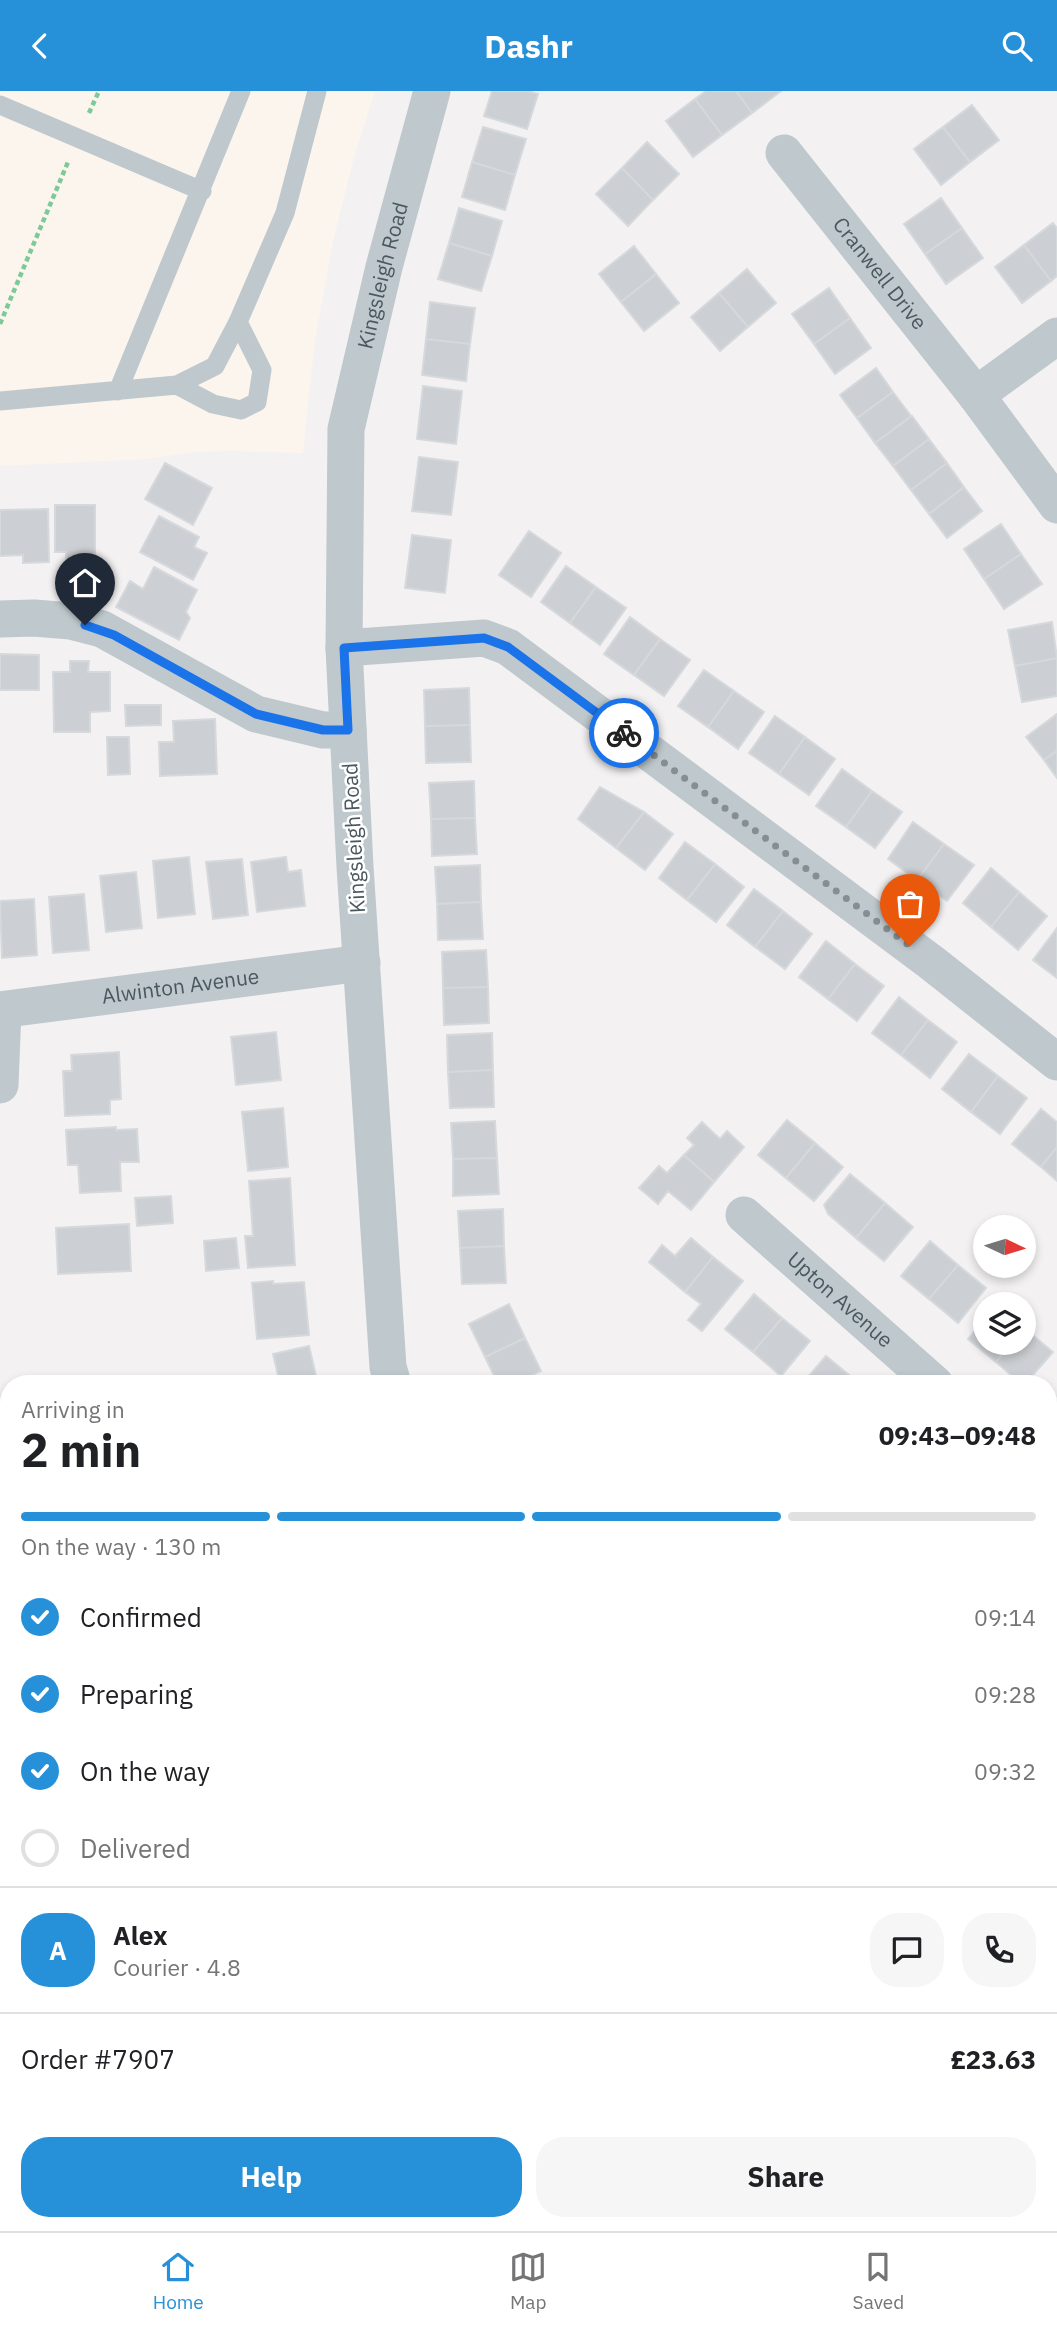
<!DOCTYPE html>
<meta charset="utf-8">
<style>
:root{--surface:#fff;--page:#f6f6f6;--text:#202124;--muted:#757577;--line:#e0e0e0;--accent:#2691d9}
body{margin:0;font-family:"IBM Plex Sans",sans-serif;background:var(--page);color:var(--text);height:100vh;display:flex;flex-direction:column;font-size:26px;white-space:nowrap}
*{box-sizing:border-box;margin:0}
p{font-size:23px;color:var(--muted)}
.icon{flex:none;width:38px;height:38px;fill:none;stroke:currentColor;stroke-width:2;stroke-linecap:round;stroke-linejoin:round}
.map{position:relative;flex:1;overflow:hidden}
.panel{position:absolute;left:0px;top:1284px;width:1057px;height:856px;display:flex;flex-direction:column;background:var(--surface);border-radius:28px 28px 0 0;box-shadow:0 4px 10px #0003}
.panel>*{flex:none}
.needle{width:46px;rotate:94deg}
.tools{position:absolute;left:973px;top:1124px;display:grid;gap:14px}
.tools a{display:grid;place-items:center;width:63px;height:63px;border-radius:50%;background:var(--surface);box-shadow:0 4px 10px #0003;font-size:35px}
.pin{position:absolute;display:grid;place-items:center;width:60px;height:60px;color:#fff;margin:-72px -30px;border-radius:50% 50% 50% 0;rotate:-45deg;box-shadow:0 0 7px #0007}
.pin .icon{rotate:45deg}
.courier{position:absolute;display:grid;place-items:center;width:70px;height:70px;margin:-35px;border:5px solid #1a73e8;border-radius:50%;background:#fff;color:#222;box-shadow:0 2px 9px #0007}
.summary em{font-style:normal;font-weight:800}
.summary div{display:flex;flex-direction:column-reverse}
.summary{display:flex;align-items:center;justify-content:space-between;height:119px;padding:0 21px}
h1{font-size:46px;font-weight:800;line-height:52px}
.bar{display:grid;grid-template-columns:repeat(4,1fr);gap:10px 7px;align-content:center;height:84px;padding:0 21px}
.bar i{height:9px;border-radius:5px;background:var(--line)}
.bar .active{background:var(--accent)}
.bar p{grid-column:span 4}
.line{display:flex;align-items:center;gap:18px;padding:0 21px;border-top:2px solid var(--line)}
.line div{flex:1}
.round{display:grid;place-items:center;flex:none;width:74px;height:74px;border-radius:28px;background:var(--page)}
ol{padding:0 21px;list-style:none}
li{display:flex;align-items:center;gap:21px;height:77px}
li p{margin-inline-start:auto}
li .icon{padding:7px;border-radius:50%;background:var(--accent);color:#fff;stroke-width:4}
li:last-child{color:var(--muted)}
li i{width:38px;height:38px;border:4px solid var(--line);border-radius:50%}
.cta{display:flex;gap:14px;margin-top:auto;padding:14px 21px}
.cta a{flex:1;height:80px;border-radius:28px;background:var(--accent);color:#fff;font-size:28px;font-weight:800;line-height:80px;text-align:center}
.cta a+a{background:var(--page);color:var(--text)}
header{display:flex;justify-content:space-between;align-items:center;height:91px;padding:0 21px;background:var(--accent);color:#fff;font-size:32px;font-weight:800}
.tab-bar{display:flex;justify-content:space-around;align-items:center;height:98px;border-top:2px solid var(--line);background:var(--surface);font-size:19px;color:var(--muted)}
.tab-bar a{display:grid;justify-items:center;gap:4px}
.tab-bar .active{color:var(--accent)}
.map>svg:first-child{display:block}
.commercial{fill:#fbf5ed}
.green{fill:#c4edcd}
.building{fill:#cccfd3;stroke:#d6d9dc;stroke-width:2}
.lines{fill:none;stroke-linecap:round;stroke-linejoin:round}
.path{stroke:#7ec998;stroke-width:4.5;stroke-dasharray:5 3.5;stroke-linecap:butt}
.service{stroke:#bec8cd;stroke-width:19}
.minor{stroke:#bec8cd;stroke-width:37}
.done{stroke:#858e92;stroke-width:7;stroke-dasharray:0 12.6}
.route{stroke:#1a73e8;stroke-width:9}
.labels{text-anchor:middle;stroke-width:5;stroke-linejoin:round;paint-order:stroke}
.street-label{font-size:21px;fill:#4a585e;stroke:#fff}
</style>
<header><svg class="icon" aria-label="back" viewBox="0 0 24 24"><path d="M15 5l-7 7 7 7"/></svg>Dashr<svg class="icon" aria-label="search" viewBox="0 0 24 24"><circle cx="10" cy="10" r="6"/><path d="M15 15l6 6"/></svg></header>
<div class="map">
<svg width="1057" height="2140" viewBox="0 0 1057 2140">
<rect width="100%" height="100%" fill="#f3f1f2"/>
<path class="commercial" d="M0,0H375L353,70L333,150L315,249L303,362L231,360L195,361L149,368L0,375Z"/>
<path class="green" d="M0,1475L9,1479V2132H676L669,2140H0Z"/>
<path class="building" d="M492,0H528L538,3L527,38L484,25Z
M706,0H736L752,22L722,44L695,8Z
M736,0H781L752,22Z
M695,8L722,44L693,66L666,30Z
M972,14L999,49L970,71L943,36Z
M483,36L526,48L515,84L472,71Z
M943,36L970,71L941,94L914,58Z
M647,51L679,83L653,109L622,77Z
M472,71L515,84L505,119L462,106Z
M622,77L653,109L628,135L596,103Z
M941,107L962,137L925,163L904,133Z
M459,117L502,130L492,165L449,152Z
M1053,132L1057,137V185L1051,190L1024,154Z
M962,137L983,167L946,193L925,163Z
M449,152L492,165L481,200L438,188Z
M1024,154L1051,190L1022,212L995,176Z
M634,155L656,183L621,211L599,183Z
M747,178L776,212L748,236L719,202Z
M656,183L679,212L644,240L621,211Z
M829,197L850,227L814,253L792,223Z
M719,202L748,236L720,260L691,226Z
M430,211L475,217L470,253L426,248Z
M850,227L871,257L835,283L814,253Z
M426,248L470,253L466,290L422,284Z
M876,277L893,301L857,327L840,304Z
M423,295L462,300L456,353L417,348Z
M893,301L911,325L875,352L857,327Z
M912,325L929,348L893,375L875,352Z
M929,348L947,372L911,399L893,375Z
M419,366L458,371L451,424L412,420Z
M165,372L212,397L193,434L145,408Z
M947,372L964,396L929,423L911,399Z
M964,396L982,420L947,447L929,423Z
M55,414H95V476L66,477V461H55Z
M48,418L49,471L23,472V464L0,465V419Z
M159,425L199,446L194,456L207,462L193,489L140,461Z
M1001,433L1021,463L984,488L964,458Z
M529,440L561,462L531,506L499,484Z
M412,444L451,449L445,502L405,497Z
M1021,463L1042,493L1004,518L984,488Z
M566,475L596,496L570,532L541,511Z
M154,476L197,499L186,521L190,527L179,549L116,516L130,490L143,498Z
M596,496L626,517L600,554L570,532Z
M630,526L660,548L634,584L604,563Z
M1052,531L1057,567L1015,575L1008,539Z
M660,548L690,569L664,605L634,584Z
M0,563L39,564V599H0Z
M1057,567V605L1022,611L1015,575Z
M70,570H89L88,581H110V620L90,621V641H54L53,581H70Z
M704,579L734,600L708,636L678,615Z
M469,597L470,634L425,635L424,599Z
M734,600L764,621L738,658L708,636Z
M125,614H161V634L126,635Z
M1057,623V660L1044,669L1026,646Z
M775,625L805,646L779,683L749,662Z
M215,628L217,683L160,685L159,651H174L173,630Z
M470,634L471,671L426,672L425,635Z
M107,646H129L130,683L108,684Z
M805,646L835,668L809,704L779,683Z
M1057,660V687L1044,669Z
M842,678L872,700L846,736L816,715Z
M474,690L475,727L431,728L429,692Z
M600,696L644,721L616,757L578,728Z
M872,700L902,721L875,757L846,736Z
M644,721L673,743L645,779L616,757Z
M475,727L477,763L432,765L431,728Z
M913,731L944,753L917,789L888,768Z
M685,751L715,773L687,809L659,787Z
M944,753L974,774L947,810L917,789Z
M189,766L195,823L158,827L153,770Z
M286,766L288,781L301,779L305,815L257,821L251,771Z
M242,768L248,824L213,828L206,771Z
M715,773L744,796L716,831L687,809Z
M480,774L481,811L437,813L435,776Z
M991,777L1019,801L991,836L963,812Z
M136,781L142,837L106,841L100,785Z
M754,798L783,820L755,856L727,834Z
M1019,801L1047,825L1018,859L991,836Z
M84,803L89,859L53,862L49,806Z
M34,808L37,864L2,867L0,810Z
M481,811L483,848L438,849L437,813Z
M783,820L812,843L785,878L755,856Z
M1057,837V887L1033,869Z
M826,850L855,873L828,908L799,886Z
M486,859L488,896L443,897L442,861Z
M855,873L884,895L857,930L828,908Z
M488,896L489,932L444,934L443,897Z
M899,906L928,929L901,964L872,942Z
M928,929L957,951L930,987L901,964Z
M276,941L281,989L236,994L231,946Z
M492,942L493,979L448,981L447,944Z
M119,961L121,1008L110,1009V1023L65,1025L63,980H72L71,964Z
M969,963L998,985L971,1021L942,998Z
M493,979L494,1016L450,1017L448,981Z
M998,985L1027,1007L1000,1043L971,1021Z
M283,1017L288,1076L248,1080L242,1021Z
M1041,1018L1057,1031V1056L1041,1076L1012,1053Z
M787,1029L815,1052L786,1087L758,1064Z
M495,1030L497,1067L453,1068L451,1032Z
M702,1031L720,1048L727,1040L744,1056L714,1091L684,1064L694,1054L687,1047Z
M116,1036V1039L137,1038L139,1071H120L121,1100L80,1102L78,1074H68L66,1039Z
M815,1052L843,1076L814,1110L786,1087Z
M1057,1056V1090L1041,1076Z
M684,1064L714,1091L691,1119L668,1100L658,1113L639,1097L659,1075L667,1082Z
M497,1067L499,1103L453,1105V1068Z
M850,1083L885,1112L856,1147L828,1123L824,1114Z
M290,1087L295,1174L248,1177L245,1145H253L249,1090Z
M171,1105L173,1132L137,1135L135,1107Z
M885,1112L913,1136L884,1170L856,1147Z
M503,1118L504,1155L460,1157L458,1120Z
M129,1133L131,1180L58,1183L56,1137Z
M236,1147L239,1177L206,1180L204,1150Z
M691,1147L713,1166L685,1201L649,1171L662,1154L675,1165Z
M930,1150L958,1174L929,1208L901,1185Z
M504,1155L506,1192L462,1193L460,1157Z
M713,1166L743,1190L702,1240L688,1229L701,1213L685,1201Z
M958,1174L986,1197L958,1232L929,1208Z
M273,1190V1193L304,1191L309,1244L257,1248L252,1192Z
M754,1203L782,1227L753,1261L725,1238Z
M509,1213L525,1247L485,1266L469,1233Z
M782,1227L810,1250L781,1285L753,1261Z
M985,1227V1251H1012L996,1271L968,1248Z
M1024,1237L1053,1261L1025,1293H1021L996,1271L1012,1251H1024Z
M525,1247L541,1280L513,1293H498L485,1266Z
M309,1255L318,1293H280L273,1263Z
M826,1265L854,1288L850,1293H802Z
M1048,1698L1057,1706V1750L1048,1760Z
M1054,1970L1057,1973V2028L1048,2021V1977Z
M724,2132H802V2140H723Z"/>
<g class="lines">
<path class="path" d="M89,22L99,0
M0,233L68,71
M641,2140L647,2132"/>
<path class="service" d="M0,14L202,100
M177,294L213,313L241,319L257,311L262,279L238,231
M118,300L241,0
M0,310L177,294L215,275L238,231L285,122L317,0"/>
<g class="minor">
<path id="s1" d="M784,62L976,304L1057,414"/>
<path d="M976,304L1057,245"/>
<path d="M0,528L34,527L71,530L102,538L256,623L323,639H348"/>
<path d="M344,557L484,547L508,556L932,872L1057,971"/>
<path id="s2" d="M0,919L362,872"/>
<path d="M0,994L3,919"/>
<path id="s3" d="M744,1124L935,1293"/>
<path id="s4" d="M393,1293L388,1276L355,776L344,557L346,338L384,176L432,0"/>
<path d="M1048,1394L1057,1402"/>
<path d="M1048,1576L1057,1566"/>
<path d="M1048,1894L1057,1901"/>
</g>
</g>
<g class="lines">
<path class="done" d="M624,642L910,855"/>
<path class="route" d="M85,534L114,544L256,623L323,639H348L344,557L484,547L508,556L624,642"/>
</g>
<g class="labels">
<g class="street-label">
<text dy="7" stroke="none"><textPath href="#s1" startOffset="154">Cranwell Drive</textPath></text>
<text dy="7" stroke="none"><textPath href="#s4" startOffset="1115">Kingsleigh Road</textPath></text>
<text transform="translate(354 747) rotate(-93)" y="7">Kingsleigh Road</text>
<text dy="7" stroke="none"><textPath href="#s2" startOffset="182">Alwinton Avenue</textPath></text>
<text dy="7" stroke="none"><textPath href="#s3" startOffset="128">Upton Avenue</textPath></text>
</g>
</g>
</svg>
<div class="tools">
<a><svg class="needle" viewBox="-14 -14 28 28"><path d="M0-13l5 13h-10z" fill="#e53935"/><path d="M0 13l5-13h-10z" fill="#757577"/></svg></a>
<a><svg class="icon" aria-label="layers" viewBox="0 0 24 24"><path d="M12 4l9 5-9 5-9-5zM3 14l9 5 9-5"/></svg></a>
</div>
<div class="pin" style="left:910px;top:855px;background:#ea580c"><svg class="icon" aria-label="bag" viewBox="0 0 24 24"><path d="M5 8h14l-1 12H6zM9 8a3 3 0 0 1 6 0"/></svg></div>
<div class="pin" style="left:85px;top:534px;background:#1f2937"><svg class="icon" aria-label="home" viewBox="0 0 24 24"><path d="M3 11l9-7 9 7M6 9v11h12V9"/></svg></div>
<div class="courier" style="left:624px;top:642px"><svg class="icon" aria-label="bike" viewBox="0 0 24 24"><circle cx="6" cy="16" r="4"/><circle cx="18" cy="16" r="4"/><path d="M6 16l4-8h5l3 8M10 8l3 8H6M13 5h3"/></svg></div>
<section class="panel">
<div class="summary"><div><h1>2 min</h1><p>Arriving in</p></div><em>09:43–09:48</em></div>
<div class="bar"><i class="active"></i><i class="active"></i><i class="active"></i><i></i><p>On the way · 130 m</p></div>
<ol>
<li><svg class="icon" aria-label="check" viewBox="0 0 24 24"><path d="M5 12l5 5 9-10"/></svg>Confirmed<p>09:14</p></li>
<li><svg class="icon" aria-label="check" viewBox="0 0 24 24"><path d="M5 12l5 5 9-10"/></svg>Preparing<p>09:28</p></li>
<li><svg class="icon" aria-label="check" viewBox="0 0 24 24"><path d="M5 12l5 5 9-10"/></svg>On the way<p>09:32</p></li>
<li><i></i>Delivered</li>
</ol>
<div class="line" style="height:126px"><b class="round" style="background:var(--accent);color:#fff">A</b><div><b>Alex</b><p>Courier · 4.8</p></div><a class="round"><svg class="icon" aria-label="chat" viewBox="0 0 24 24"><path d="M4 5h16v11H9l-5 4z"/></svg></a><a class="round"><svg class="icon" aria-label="phone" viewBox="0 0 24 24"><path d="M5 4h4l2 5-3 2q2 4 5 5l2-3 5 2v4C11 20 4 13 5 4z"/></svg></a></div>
<div class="line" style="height:91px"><div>Order #7907</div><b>£23.63</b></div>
<div class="cta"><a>Help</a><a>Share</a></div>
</section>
</div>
<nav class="tab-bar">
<a class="active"><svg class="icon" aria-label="home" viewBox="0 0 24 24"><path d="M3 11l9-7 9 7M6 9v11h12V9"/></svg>Home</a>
<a><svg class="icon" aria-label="map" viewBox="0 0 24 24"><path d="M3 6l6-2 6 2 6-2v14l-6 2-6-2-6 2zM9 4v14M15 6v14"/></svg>Map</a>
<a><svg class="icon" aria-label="saved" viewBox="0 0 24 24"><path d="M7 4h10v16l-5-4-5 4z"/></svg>Saved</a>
</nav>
